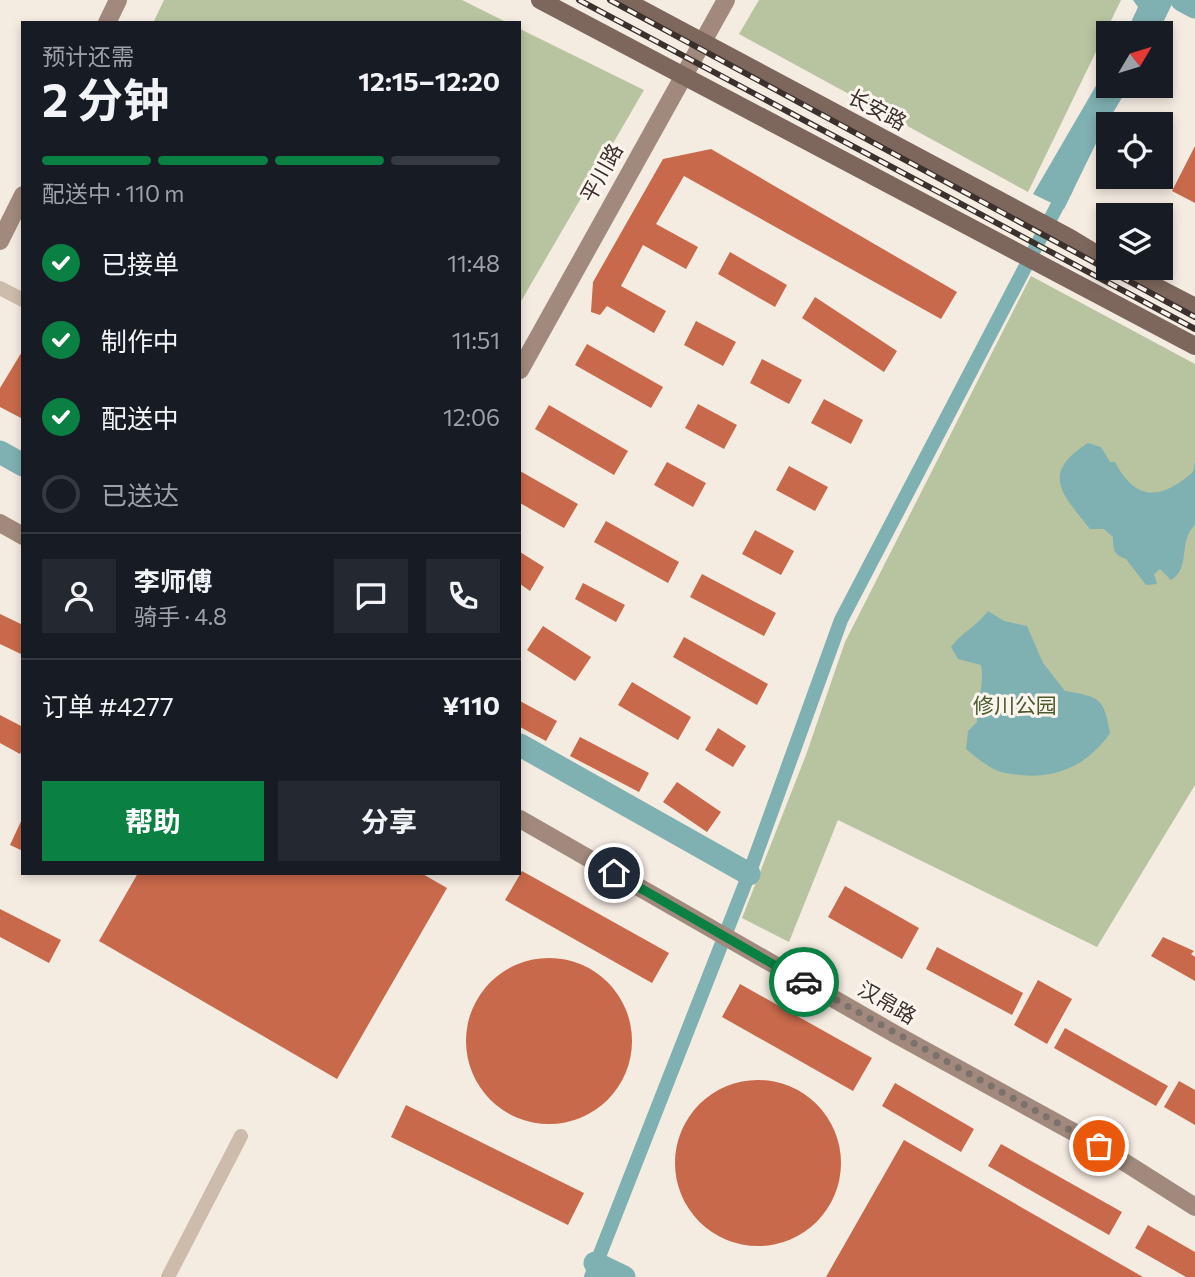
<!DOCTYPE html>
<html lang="zh">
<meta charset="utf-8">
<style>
:root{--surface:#171b24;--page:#242831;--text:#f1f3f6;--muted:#9ea1a6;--line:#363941;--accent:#0b8043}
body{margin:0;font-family:Commissioner,"Noto Sans SC",sans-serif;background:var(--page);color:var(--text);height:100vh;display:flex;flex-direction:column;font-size:26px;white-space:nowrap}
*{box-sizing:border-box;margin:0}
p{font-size:23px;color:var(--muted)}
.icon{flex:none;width:38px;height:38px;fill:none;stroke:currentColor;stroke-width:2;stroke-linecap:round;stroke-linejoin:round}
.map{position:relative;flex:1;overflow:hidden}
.panel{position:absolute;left:21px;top:21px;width:500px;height:854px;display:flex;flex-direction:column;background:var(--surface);border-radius:0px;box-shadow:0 4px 10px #0003}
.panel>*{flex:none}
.needle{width:46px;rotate:52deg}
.fabs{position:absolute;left:1096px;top:21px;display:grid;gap:14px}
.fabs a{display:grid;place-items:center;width:77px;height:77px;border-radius:0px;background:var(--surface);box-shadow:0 4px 10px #0003;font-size:35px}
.pin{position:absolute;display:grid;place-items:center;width:60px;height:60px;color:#fff;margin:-30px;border:4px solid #fff;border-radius:50%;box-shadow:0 2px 7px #0007}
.courier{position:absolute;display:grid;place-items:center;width:70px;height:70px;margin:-35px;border:5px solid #0b8043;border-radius:50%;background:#fff;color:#222;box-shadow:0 2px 9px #0007}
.overview em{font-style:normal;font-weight:700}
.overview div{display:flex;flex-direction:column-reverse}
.overview{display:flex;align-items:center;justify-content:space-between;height:119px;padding:0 21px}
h1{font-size:46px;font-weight:700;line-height:52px}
.bar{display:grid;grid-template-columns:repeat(4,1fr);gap:10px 7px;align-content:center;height:84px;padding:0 21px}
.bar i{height:9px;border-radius:5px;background:var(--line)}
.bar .on{background:var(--accent)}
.bar p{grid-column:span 4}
.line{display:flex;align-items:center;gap:18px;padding:0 21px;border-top:2px solid var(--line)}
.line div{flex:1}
.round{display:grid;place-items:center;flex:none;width:74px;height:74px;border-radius:0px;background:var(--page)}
ol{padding:0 21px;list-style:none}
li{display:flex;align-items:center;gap:21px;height:77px}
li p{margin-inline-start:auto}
li .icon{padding:7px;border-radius:50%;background:var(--accent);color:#fff;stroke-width:4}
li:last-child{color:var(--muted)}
li i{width:38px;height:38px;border:4px solid var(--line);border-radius:50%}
.cta{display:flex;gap:14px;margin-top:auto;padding:14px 21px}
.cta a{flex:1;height:80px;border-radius:0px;background:var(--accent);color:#fff;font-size:28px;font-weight:700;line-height:80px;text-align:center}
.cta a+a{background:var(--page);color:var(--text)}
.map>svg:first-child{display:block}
.green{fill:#b8c4a0}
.water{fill:#7fb0b2}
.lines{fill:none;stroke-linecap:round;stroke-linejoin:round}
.canal{stroke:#7fb0b2;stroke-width:14}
.river{stroke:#7fb0b2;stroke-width:23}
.building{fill:#c8694b}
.street{stroke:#cdbbac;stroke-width:14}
.secondary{stroke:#a18a7d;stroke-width:18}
.primary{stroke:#7d675c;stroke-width:18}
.rail-casing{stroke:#3b302b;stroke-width:6}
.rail{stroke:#fbf5ee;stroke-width:3.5;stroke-dasharray:10;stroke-linecap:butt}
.done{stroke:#7c716b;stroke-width:7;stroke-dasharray:0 12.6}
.route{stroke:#0b8043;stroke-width:9}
.labels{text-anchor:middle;stroke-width:6;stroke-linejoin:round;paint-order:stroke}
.street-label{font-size:21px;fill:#3b302b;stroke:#fbf5ee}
.park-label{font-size:21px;fill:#4a5a2e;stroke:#fbf5ee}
</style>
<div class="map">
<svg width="1195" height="1277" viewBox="0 0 1195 1277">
<rect width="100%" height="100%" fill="#f4ebe1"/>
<path class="green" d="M164,0H462L508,23H153Z
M759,0H1121L1028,192L739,34Z
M520,29L644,90L520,303Z
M1031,276L1195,364V785L1097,947L838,820L789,942L742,918L806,755L845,642Z"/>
<path class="water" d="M1133,0H1174L1158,33H1126L1138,7Z
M1108,65V86H1129L1102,131L1064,209L1033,194Z
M1088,443L1101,447L1110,462H1115C1136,502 1161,500 1193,472L1195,461V525C1178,540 1191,569 1171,580L1160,569L1154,574L1157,584L1146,585L1126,559C1114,555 1113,550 1113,537L1104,529H1090C1063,495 1039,474 1088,443Z
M988,611L1004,621L1027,626L1043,663L1065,691C1100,697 1104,698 1110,733C1089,764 1057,779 1020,775C1013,774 1005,774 998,771C986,766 976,757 966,749L968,731L977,722C976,698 985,690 981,665L958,659L951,647C962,632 975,628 988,611Z"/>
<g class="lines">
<path class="canal" d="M591,1277L749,874L841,620L1066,189"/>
<path class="river" d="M1182,0L1195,7
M0,452L23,465
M520,745L749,874
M595,1263L624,1277"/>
</g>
<path class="building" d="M1195,146V203L1172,191Z
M711,149L957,292L941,319L684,176L656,224L698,247L686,269L643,245L621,286L666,311L654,333L607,306L600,315L591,312L593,282L663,159Z
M730,252L787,285L775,307L718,274Z
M815,297L897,351L884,372L802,318Z
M696,321L736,342L723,366L684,345Z
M587,344L663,387L651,408L575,365Z
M23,350V415L21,418L0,407V388Z
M762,359L802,380L789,404L750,383Z
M824,399L863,420L851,444L811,423Z
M698,404L737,425L724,449L685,428Z
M549,405L628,451L614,475L535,429Z
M667,462L706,483L693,507L654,485Z
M789,466L828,487L815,511L776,490Z
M520,471L578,504L564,528L520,503Z
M606,521L679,562L668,583L594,542Z
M755,530L794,551L781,575L742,554Z
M520,552L544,567L530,591L520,584Z
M702,574L776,613L764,636L690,597Z
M583,583L625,605L616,622L575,599Z
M0,614L23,625V655L0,644Z
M543,626L591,657L575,681L527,650Z
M684,637L768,684L757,705L673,657Z
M632,682L691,717L678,740L618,705Z
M520,701L557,721L546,741L520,727Z
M0,715L23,727V748L20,754L0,743Z
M718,728L746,746L733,767L705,750Z
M580,737L649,773L639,792L570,756Z
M677,782L721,812L707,832L663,802Z
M23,817V851L10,845Z
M522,871L669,953L652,983L505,900Z
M138,873H421L447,888L337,1079L99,941Z
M845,886L919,928L902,959L828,917Z
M0,909L61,940L49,963L0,937Z
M1163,937L1194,951L1191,954L1195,957V981L1151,956Z
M937,947L1023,993L1012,1015L926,969Z
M466 1041a83 83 0 1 1 166 0a83 83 0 1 1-166 0Z
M1038,980L1072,999L1047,1044L1014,1025Z
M740,984L872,1058L853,1091L722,1017Z
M1065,1028L1168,1086L1156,1106L1054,1048Z
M675 1163a83 83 0 1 1 166 0a83 83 0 1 1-166 0Z
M1179,1081L1195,1090V1125L1164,1107Z
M895,1083L974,1129L961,1152L882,1106Z
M406,1105L584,1193L568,1225L391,1137Z
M904,1140L1143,1277H826Z
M1001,1144L1122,1212L1109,1235L988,1166Z
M1148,1225L1195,1252V1277H1186L1135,1248Z"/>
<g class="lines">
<path class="street" d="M0,288L23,300
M168,1277L241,1136"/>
<path class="secondary" d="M107,23L118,0
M0,241L23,195
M520,370L726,0
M0,523L23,536
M520,819L895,1034L1099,1146L1195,1207"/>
<path class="primary" d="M540,0L1195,346
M624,0L1070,238L1108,261
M1120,268L1195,307"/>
<g class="rail-casing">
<path id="rail" d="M579,0L1195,329
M610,0L1195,317"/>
</g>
<use href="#rail" class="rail"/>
</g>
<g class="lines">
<path class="done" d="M804,982L1099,1146"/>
<path class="route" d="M614,873L804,982"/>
</g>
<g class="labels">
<g class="street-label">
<text transform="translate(877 110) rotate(28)" y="7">长安路</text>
<text transform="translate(602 173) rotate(-61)" y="7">平川路</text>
<text transform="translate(887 1003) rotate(30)" y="7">汉帛路</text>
</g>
<g class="park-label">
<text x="1015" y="713">修川公园</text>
</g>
</g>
</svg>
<div class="fabs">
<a><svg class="needle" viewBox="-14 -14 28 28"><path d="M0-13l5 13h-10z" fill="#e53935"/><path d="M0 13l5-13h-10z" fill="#9ea1a6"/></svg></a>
<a><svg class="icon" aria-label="locate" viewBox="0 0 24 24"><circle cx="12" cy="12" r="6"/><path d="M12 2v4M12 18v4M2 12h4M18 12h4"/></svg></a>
<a><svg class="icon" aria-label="layers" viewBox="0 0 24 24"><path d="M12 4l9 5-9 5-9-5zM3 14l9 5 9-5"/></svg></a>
</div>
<div class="pin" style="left:1099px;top:1146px;background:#ea580c"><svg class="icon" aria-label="bag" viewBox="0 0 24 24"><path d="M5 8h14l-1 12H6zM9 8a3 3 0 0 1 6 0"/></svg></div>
<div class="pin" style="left:614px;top:873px;background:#1f2937"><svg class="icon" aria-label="home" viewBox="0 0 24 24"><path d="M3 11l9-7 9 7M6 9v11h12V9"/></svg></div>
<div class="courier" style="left:804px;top:982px"><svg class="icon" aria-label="car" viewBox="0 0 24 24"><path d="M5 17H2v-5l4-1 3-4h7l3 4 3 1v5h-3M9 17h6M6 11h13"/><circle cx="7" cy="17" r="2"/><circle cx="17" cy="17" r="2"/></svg></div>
<section class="panel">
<div class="overview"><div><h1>2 分钟</h1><p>预计还需</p></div><em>12:15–12:20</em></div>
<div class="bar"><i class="on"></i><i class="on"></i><i class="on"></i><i></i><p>配送中 · 110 m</p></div>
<ol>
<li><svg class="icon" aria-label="check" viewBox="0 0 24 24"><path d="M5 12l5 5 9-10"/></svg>已接单<p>11:48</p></li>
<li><svg class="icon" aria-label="check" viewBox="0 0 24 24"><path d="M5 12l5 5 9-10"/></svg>制作中<p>11:51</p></li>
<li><svg class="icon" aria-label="check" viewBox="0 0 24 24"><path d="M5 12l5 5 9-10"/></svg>配送中<p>12:06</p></li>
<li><i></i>已送达</li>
</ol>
<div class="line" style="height:126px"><a class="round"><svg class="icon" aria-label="person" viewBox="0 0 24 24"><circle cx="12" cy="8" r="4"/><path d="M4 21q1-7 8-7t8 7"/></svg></a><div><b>李师傅</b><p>骑手 · 4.8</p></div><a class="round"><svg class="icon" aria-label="chat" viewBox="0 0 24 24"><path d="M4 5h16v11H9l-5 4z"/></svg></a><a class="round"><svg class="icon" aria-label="phone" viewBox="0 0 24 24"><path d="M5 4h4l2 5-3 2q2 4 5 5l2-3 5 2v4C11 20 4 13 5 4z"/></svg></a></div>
<div class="line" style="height:91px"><div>订单 #4277</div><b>¥110</b></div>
<div class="cta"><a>帮助</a><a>分享</a></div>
</section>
</div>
